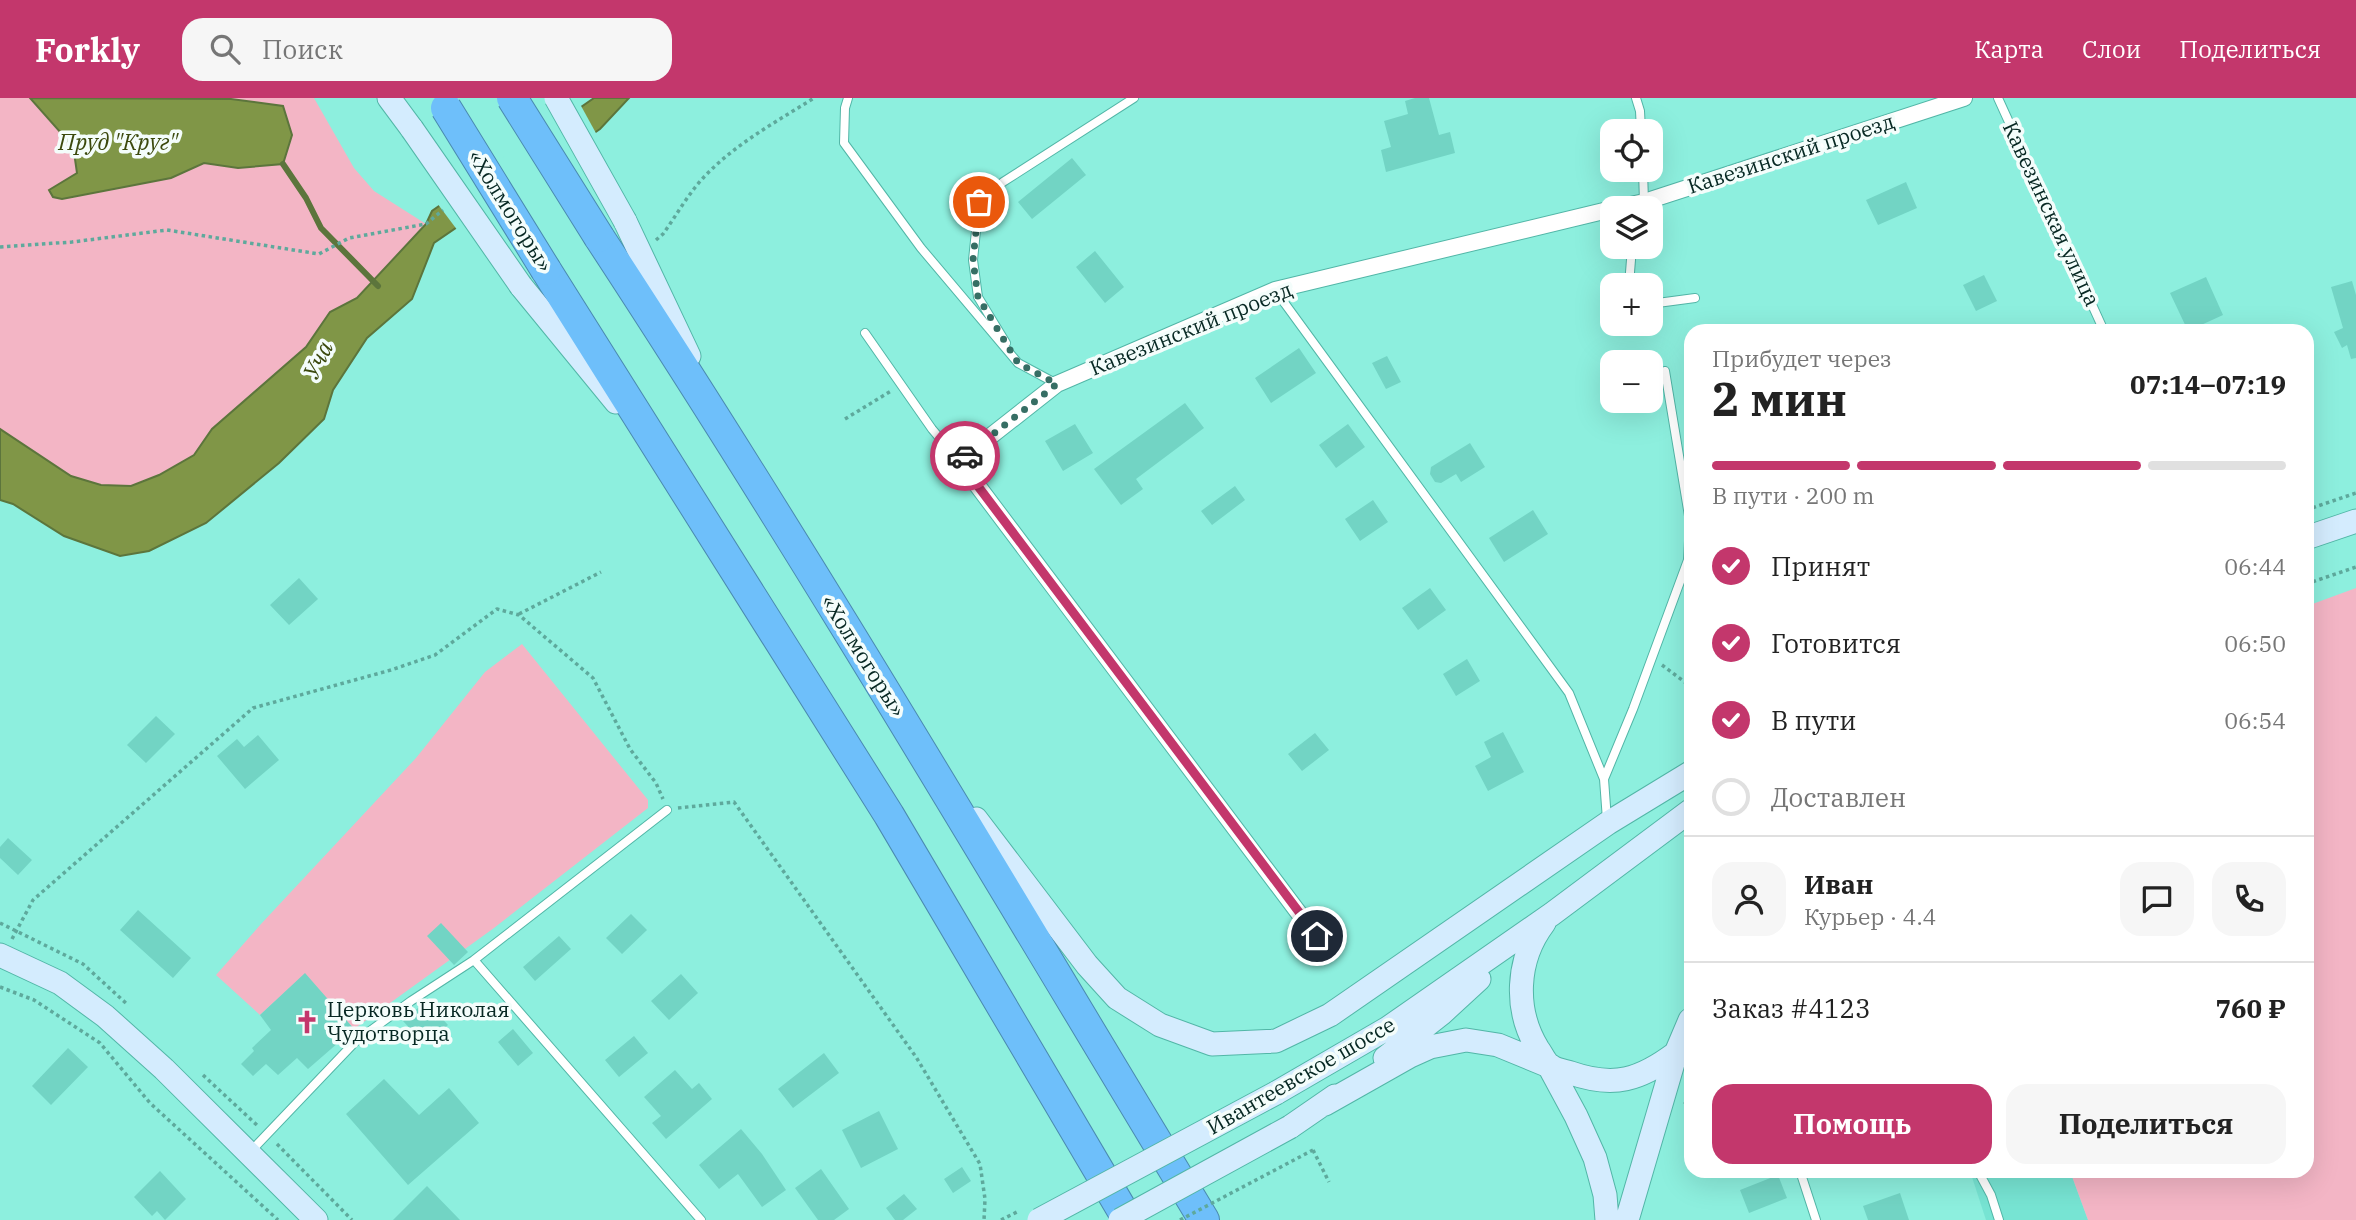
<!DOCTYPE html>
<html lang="ru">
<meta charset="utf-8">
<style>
:root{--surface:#fff;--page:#f6f6f6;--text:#222;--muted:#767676;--line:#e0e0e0;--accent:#c3376c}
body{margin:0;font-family:"IBM Plex Serif",serif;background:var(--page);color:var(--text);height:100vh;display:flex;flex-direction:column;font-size:26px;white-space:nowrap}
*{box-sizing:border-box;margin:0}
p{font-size:23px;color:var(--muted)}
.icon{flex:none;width:38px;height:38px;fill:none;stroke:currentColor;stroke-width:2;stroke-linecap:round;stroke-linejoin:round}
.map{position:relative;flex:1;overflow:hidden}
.drawer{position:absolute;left:1684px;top:226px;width:630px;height:854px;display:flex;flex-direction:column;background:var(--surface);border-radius:21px;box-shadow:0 7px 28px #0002}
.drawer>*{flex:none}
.tools{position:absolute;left:1600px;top:21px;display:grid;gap:14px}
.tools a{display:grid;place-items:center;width:63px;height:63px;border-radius:14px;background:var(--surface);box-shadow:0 7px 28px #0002;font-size:35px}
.pin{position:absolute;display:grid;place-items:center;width:60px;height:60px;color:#fff;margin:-30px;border:4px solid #fff;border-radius:50%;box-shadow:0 2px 7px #0007}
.courier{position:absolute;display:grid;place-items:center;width:70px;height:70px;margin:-35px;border:5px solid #c3376c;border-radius:50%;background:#fff;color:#222;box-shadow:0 2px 9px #0007}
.head em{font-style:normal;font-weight:700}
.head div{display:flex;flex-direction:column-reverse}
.head{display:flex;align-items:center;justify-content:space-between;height:119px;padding:0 28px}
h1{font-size:46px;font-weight:700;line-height:52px}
.bar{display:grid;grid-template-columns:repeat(4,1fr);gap:10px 7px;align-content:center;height:84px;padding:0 28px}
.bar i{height:9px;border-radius:5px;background:var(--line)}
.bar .current{background:var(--accent)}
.bar p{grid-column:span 4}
.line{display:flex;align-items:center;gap:18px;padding:0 28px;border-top:2px solid var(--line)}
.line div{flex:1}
.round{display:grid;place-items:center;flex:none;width:74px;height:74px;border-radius:21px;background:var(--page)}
ol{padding:0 28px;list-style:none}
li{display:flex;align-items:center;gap:21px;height:77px}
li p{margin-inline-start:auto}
li .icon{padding:7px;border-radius:50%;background:var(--accent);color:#fff;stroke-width:4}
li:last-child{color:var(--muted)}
li i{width:38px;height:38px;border:4px solid var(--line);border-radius:50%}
.primary-button{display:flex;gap:14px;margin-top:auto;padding:14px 28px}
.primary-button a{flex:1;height:80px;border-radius:21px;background:var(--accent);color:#fff;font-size:28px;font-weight:700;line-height:80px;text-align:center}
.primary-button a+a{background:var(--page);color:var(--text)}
header{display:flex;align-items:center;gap:42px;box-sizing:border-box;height:98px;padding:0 35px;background:var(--accent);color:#fff}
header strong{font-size:33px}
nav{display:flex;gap:38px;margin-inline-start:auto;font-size:24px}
.search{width:490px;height:63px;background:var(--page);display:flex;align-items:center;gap:18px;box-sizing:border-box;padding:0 24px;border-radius:21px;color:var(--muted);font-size:26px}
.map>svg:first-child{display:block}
.built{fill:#77e4d3}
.green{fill:#f3b5c5}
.water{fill:#809647;stroke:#5c753c;stroke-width:2}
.pier{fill:#8defde}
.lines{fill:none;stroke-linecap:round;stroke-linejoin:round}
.stream{stroke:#5c753c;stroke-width:6}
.building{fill:#72d4c4}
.lane-casing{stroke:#52b6a7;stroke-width:10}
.street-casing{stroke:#52b6a7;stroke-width:18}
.secondary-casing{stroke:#52b6a7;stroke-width:25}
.highway-casing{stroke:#4a8aaf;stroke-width:32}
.path{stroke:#5ea99c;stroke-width:3.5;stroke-dasharray:3.5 3.5;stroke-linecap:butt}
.lane{stroke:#fff;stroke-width:8}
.street{stroke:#fff;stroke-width:16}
.secondary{stroke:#d4ecfe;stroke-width:23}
.highway{stroke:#6ebffa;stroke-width:30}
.secondary-bridge-casing{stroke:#52b6a7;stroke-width:25;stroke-linecap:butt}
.highway-bridge-casing{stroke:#4a8aaf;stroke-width:32;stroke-linecap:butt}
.path-bridge{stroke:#5ea99c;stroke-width:3.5;stroke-dasharray:3.5 3.5;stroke-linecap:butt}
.secondary-bridge{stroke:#d4ecfe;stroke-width:23}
.highway-bridge{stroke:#6ebffa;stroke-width:30}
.done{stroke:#366e64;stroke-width:7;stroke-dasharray:0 12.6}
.route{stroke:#c3376c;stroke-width:9}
.labels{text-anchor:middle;stroke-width:7;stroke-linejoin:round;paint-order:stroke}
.street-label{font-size:21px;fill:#072823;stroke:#f4fdfb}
.poi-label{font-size:21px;fill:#072823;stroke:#f4fdfb;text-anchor:start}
.water-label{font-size:23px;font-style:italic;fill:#3b490d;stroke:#f4fdfb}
</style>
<header>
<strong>Forkly</strong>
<div class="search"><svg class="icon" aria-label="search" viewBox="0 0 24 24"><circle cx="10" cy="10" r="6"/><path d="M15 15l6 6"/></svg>Поиск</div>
<nav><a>Карта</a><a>Слои</a><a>Поделиться</a></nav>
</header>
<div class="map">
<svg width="2356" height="1122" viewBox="0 0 2356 1122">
<rect width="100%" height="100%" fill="#8defde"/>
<path class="built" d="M1970,1073H2070L2088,1122H1986Z"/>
<path class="green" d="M0,0H30L63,36L74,54L77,75L50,92L62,101L171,80L204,65L238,70L231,1L163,0H314L354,70L374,93L426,126L357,200L330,214L306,249L212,331L194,357L159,377L131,388L101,387L71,378L0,331Z
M2356,490V1122H2088L2070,1073H2306L2307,508Z
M522,546L648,702V710L494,830L354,931L305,876L260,917L216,877L261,826L416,660L485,574Z"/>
<path class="water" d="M30,0L231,1L283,8L292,37L283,66L238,70L204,65L171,80L62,101L53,99L49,92L77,75L74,54L62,36Z
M594,0H629L600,31L434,145L412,201L367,240L333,292L324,321L279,365L206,425L149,453L120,458L64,438L13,406L0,402V331L71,378L101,387L131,388L159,377L194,357L212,331L306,249L330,214L357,200L426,126L432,113Z"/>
<path class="pier" d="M580,6L597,37L458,133L437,105Z"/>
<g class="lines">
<path class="stream" d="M283,66L306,100L321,130L378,188"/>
</g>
<path class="building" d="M1415,0H1429L1439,37L1450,34L1455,55L1386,74L1381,52L1391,49L1384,23L1408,16L1405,3Z
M1072,60L1086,77L1032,121L1018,104Z
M1906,84L1917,110L1878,127L1866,102Z
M1095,153L1124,189L1105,205L1076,169Z
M1984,177L1997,203L1976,213L1963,187Z
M2206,179L2223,217L2188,233L2170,195Z
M2352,183L2356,197V260L2351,261L2347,247L2342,250L2334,234L2343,230L2331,189Z
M1299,250L1316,275L1271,305L1255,280Z
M1387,258L1401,284L1386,291L1372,265Z
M1185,305L1204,330L1136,381L1143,391L1121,407L1094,371Z
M1075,326L1093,355L1063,373L1045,343Z
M1348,326L1365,349L1336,370L1319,347Z
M1470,345L1485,369L1461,384L1456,376L1441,385L1435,384L1430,376L1431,369Z
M1235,388L1245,402L1212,427L1201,413Z
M1373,402L1388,424L1360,443L1345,421Z
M1533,412L1548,436L1504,464L1489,440Z
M299,480L318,501L289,527L270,507Z
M1430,490L1446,512L1418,532L1402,510Z
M1467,561L1480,583L1456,598L1443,576Z
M156,618L175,636L146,665L127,647Z
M1503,634L1524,674L1488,693L1475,668L1491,659L1484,644Z
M1315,635L1329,652L1302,673L1288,656Z
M258,637L279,662L245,691L217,658L237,641L244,649Z
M8,740L32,762L18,777L0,760V749Z
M138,812L191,860L173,880L120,832Z
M631,816L647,832L622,856L606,840Z
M441,825L468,854L454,867L427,838Z
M559,838L571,851L535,883L523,869Z
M305,875L354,931L308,971L297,960L278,977L266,966L253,978L241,966L254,953L252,950L271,932L260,917Z
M681,876L698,895L669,922L651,903Z
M426,903L448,927L425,947L403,923Z
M513,931L533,955L518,968L498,944Z
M634,938L648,955L619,979L605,962Z
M68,950L88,969L51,1007L32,988Z
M824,955L839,975L793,1010L778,991Z
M675,972L692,991L699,985L712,1001L666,1041L652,1025L661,1018L644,999Z
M384,981L419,1017L449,990L479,1025L408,1087L346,1016Z
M879,1013L898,1051L861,1070L842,1032Z
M741,1031L762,1056L786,1092L762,1109L738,1076L719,1091L699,1067Z
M962,1069L971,1083L953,1095L944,1081Z
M821,1071L849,1111L834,1122H818L795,1090Z
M160,1073L186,1101L165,1122L157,1113L152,1118L134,1099Z
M1778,1077L1787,1100L1749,1115L1740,1092Z
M427,1088L460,1122H393Z
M1900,1095L1909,1122H1868L1863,1108Z
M904,1096L917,1111L903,1122H895L886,1110Z"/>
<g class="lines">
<g class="lane-casing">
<path id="lane" d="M848,0L845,10L844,45L921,150L1018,265L1057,286
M1636,0L1640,13L1641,33
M1998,0L2104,233
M1643,72L1644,104
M1629,187L1632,149
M1275,192L1569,595L1604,681
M1650,206L1695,200
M865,235L932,331L959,363
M1006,245L978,199L973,162L979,104L1003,84L1134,0
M667,712L474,862L701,1122
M1607,722L1604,681L1633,611L1688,462L1690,424L1665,273
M251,1053L355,944L411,903L474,862
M1800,1073L1816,1122
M1978,1073L1991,1097L1999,1122"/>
</g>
<g class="street-casing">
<path id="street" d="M1617,110L1644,104L1964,0
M1316,838L959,363L1057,286L1275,192L1612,111"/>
</g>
<g class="secondary-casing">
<path id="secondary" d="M389,0L412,31
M625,123L689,258
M521,188L616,304
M2306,440L2356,423
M976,721L1087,867L1117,900L1160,927L1212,946L1276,943L1330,917L1608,725L1690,675
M1544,825C1516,862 1514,912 1538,951C1542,956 1545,965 1551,968C1556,972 1565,973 1571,975C1614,990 1640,982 1676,955
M0,857L60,885L105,918L164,971L316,1122
M1385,960L1441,916L1479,881
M1276,995L1388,930L1552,816L1690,713
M1325,1006L1410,958L1430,949L1466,942L1498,947L1549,968L1576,1018L1595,1060L1605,1097L1607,1122
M1290,1029L1335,998
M1627,1122L1676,955L1690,922"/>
</g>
<g class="highway-casing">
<path id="highway" d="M599,139C810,461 1005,793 1204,1122
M546,172L889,717L1128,1122"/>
</g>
<path class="path" d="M656,142L663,136C676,118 688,96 704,79C735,46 776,24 814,0
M0,149L72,144L167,132L319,156L349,140L426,126L443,112
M845,321L891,293
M2306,412L2356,395
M2306,486L2356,469
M519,516L601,474
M1662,567L1690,588
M678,710L734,704L916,959L980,1066L985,1101L984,1122
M0,825L83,866L128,907
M12,841L33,802L253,610L391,572L435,557L497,511L519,517L593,580L630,651L656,685L663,701
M0,889L34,902L100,945L150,1005L278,1122
M203,977L259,1029
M1685,1006L1690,991
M277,1046L352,1122
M1313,1052L1329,1084"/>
<use href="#lane" class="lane"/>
<use href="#street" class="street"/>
<use href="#secondary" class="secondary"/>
<use href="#highway" class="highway"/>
<g class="secondary-bridge-casing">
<path id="secondary-bridge" d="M556,0L625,123
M412,31L521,188
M1039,1122L1276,995
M1120,1122L1290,1029"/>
</g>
<g class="highway-bridge-casing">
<path id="highway-bridge" d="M512,0L599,139
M446,10L546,172"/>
</g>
<path class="path-bridge" d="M1001,1122L1019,1113
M1180,1122L1313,1052"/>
<use href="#secondary-bridge" class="secondary-bridge"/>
<use href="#highway-bridge" class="highway-bridge"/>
</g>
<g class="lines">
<path class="done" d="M965,358L1057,286L1018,265L978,199L973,162L979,104"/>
<path class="route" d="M965,358L959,363L1317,838"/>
</g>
<defs>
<g id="church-bare" transform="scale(1.89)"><path d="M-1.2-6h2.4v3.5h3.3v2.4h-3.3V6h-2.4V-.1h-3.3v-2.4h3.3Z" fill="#c3376c" stroke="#f4fdfb" stroke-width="2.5" paint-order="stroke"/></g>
</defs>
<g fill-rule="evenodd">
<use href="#church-bare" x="307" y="924"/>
</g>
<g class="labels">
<g class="street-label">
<text transform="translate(1791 56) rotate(-18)" y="7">Кавезинский проезд</text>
<text transform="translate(510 113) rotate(58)" y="7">«Холмогоры»</text>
<text transform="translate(2051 116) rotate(65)" y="7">Кавезинская улица</text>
<text transform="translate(1191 231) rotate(-22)" y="7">Кавезинский проезд</text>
<text transform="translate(863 558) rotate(58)" y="7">«Холмогоры»</text>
<text transform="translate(1301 978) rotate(-30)" y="7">Ивантеевское шоссе</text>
</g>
<g class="poi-label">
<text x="327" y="919">Церковь Николая<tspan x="327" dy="24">Чудотворца</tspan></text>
</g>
<g class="water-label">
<text x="118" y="52">Пруд "Круг"</text>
<text transform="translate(318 262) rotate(-64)" y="8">Уча</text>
</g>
</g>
</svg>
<div class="tools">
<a><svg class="icon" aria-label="locate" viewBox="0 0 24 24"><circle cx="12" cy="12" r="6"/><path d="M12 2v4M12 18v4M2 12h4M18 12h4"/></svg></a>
<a><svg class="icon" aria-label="layers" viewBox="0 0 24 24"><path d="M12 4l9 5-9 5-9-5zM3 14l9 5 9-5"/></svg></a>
<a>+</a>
<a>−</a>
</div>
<div class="pin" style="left:979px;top:104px;background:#ea580c"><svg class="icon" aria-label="bag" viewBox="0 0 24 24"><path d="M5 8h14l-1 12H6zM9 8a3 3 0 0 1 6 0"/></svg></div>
<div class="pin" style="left:1317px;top:838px;background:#1f2937"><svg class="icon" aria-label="home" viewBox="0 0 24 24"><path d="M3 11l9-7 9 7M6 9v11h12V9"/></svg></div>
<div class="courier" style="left:965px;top:358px"><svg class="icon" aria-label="car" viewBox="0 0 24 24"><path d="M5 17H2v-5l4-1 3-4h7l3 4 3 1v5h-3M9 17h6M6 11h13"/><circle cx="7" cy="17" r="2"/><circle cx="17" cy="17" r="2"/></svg></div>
<section class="drawer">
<div class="head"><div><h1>2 мин</h1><p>Прибудет через</p></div><em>07:14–07:19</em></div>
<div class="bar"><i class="current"></i><i class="current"></i><i class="current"></i><i></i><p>В пути · 200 m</p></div>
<ol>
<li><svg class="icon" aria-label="check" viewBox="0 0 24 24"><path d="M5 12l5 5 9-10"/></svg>Принят<p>06:44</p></li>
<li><svg class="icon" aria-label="check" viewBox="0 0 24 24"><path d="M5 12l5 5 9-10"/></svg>Готовится<p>06:50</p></li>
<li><svg class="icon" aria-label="check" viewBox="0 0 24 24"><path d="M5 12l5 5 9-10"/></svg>В пути<p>06:54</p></li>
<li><i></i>Доставлен</li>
</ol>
<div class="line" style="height:126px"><a class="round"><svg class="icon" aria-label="person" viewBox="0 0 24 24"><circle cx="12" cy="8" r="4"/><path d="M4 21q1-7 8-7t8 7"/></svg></a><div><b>Иван</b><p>Курьер · 4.4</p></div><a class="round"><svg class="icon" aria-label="chat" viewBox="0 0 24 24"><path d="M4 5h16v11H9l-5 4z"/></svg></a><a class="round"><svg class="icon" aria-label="phone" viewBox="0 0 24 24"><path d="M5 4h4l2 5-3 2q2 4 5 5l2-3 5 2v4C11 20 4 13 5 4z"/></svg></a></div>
<div class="line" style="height:91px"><div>Заказ #4123</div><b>760 ₽</b></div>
<div class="primary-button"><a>Помощь</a><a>Поделиться</a></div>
</section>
</div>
